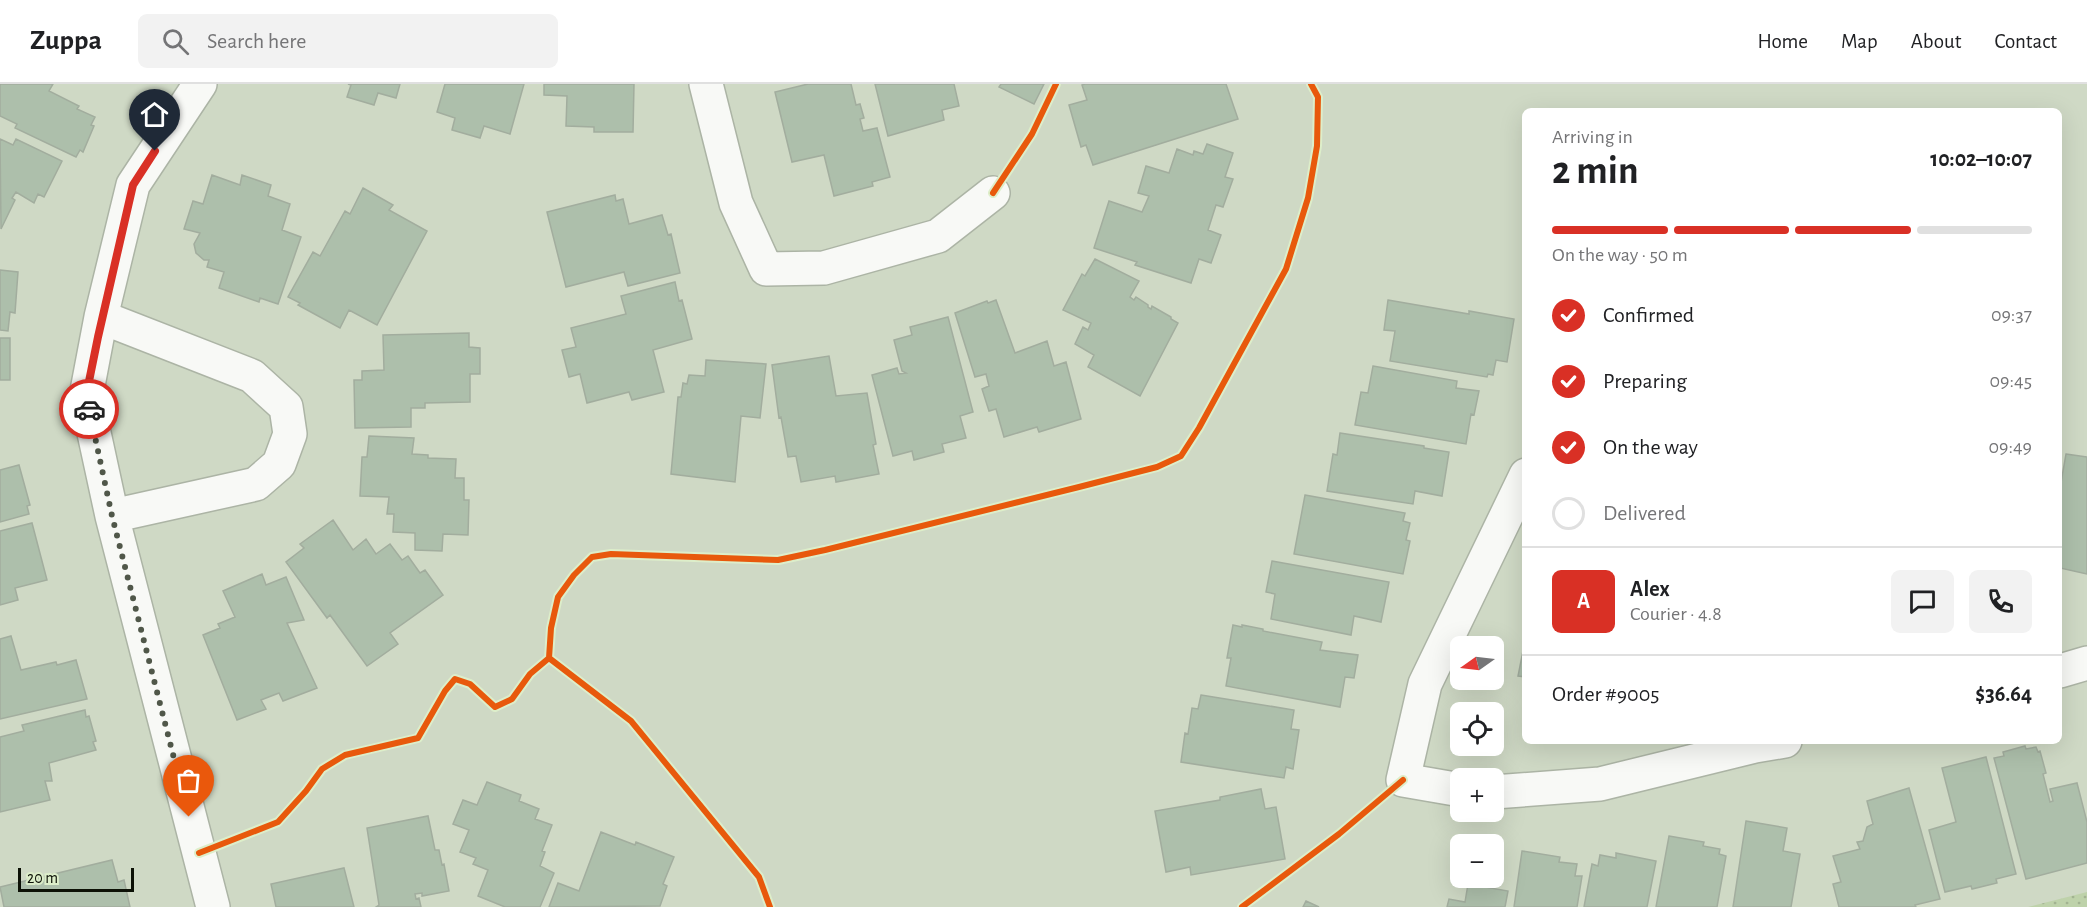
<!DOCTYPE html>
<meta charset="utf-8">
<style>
:root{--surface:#fff;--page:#f2f2f2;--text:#202124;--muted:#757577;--line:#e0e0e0;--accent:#d93025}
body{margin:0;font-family:"Alegreya Sans",sans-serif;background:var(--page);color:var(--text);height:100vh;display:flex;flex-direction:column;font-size:22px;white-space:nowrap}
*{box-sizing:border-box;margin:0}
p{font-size:20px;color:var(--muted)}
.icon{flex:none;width:33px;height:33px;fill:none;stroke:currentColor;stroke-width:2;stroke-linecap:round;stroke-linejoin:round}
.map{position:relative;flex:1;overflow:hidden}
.sheet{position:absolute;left:1522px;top:24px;width:540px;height:636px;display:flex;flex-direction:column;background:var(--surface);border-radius:9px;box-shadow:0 6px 24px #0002}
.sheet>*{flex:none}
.needle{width:39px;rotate:256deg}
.buttons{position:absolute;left:1450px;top:552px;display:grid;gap:12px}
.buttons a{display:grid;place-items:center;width:54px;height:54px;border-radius:9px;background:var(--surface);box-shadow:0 6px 24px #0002;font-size:30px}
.scale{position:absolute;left:18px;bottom:15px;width:116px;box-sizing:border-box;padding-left:6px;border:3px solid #0c1106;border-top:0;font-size:16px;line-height:21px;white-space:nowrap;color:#0c1106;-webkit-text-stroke:4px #ddeeca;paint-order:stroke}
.pin{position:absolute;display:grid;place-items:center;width:51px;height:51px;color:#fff;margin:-62px -26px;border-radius:50% 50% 50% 0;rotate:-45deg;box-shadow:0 0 6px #0007}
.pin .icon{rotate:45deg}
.courier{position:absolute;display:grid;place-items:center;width:60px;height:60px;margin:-30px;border:4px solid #d93025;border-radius:50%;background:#fff;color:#222;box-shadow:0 2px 8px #0007}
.summary em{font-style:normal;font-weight:700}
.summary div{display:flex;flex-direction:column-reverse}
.summary{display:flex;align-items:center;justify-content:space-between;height:102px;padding:0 30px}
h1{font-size:39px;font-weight:700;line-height:45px}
.bar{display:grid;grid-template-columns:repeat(4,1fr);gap:9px 6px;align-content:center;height:72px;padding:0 30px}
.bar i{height:8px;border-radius:4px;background:var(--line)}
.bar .active{background:var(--accent)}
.bar p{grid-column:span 4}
.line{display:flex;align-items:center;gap:15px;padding:0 30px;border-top:2px solid var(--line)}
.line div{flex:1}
.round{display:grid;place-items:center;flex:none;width:63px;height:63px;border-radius:9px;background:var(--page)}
ol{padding:0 30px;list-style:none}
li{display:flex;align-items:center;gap:18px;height:66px}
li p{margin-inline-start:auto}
li .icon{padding:6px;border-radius:50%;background:var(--accent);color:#fff;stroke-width:4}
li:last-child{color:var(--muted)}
li i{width:33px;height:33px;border:3px solid var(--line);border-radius:50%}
header{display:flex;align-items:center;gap:36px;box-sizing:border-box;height:84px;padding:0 30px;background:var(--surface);border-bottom:2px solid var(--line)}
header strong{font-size:28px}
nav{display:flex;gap:33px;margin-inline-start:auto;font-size:21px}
.search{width:420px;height:54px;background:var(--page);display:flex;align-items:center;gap:15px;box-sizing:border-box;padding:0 21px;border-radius:9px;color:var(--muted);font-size:22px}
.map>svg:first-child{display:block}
.green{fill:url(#green-dots)}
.building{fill:#adbfab;stroke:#a2ad9e;stroke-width:1.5}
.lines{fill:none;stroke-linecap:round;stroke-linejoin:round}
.minor-casing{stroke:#acb4a5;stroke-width:36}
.minor{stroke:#f8f9f6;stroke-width:33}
.cycleway-casing{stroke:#ddeeca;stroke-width:10}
.cycleway{stroke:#e8590c;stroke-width:6}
.done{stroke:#505749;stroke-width:6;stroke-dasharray:0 10.8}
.route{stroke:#d93025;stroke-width:8}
</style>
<header>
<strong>Zuppa</strong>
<div class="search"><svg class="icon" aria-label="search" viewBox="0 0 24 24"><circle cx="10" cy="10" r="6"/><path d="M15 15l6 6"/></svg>Search here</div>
<nav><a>Home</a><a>Map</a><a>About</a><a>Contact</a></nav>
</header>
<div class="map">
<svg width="2087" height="823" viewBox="0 0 2087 823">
<defs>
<pattern id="green-dots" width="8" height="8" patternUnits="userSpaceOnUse" patternTransform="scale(1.5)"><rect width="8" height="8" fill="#bed2aa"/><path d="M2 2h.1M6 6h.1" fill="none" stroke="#a2b391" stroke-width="1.8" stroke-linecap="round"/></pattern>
</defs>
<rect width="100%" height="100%" fill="#cfd9c5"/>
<path class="green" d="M2087,808V823H2028Z"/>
<path class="building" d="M0,0H53L49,7L79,22L77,25L95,33L91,41L94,42L83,68L80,66L76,73L15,44L17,40L0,32Z
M348,0H400L396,14L378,9L374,21L347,13L351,1Z
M445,0H524L510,50L484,42L480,54L452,46L455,34L437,28Z
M544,0H634L633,48H594V43L566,42L567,12L544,11Z
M808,0H851L856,21L860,20L864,34L860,35L863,47L877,44L890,93L872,98L873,102L834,112L824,71L792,78L775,8Z
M875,0H954L959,22L942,26L944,36L888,52Z
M1001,0H1044L1034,20L999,3Z
M1085,0H1226L1238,35L1093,81L1086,61L1081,63L1069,21L1087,16L1082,1Z
M0,55L13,61L16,55L62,77L44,113L38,110L34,119L16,108L12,114L15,116L1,145Z
M1207,60L1233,69L1225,93L1233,95L1223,123L1216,121L1208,146L1221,151L1211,179L1199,175L1191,199L1135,181L1137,178L1094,164L1109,117L1142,128L1149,112L1138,109L1146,82L1169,89L1177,65L1193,71L1194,67L1203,70Z
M212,91L240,101L242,91L271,101L268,112L290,120L282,146L301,153L278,220L260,214L259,218L219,204L224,188L207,183L209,176H204L196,169L194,160L200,149L184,145L193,117L203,120Z
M363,104L393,121L389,126L427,147L377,241L349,226L340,244L298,221L300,219L288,213L313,168L320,172L345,127L350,130Z
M615,111L616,117L623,115L629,140L662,131L668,151L671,150L680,189L628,202L624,188L566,203L547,128Z
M1095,175L1139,197L1130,213L1134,216L1136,213L1148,221V223L1151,225L1152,222L1171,233V235L1178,239L1140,312L1088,283L1094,271L1075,260L1083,243L1088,246L1091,239L1063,226L1082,190L1085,192Z
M0,186L18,188L15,229L10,228L8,247L0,246Z
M675,198L679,217L682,216L692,255L653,266L664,308L632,316L629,308L587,319L580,290L569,293L562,266L576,263L571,244L626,230L621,212Z
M996,216L1015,269L1047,257L1054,282L1066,278L1081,335L1039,348L1037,343L1004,353L996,325L989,327L982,305L989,302L986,290L975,293L955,229L987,217L988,219Z
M1388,216L1469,230V227L1514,235L1507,278L1496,276L1493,291L1488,290L1487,293L1390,277L1395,247L1384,246Z
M948,233L973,328L960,332L966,354L942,360L944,368L914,376L912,367L893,372L872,291L897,284L899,290L906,289L902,287L894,256L912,251L910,243Z
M469,249V263L480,264V290H470V318L425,319V324H411V343L355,344L354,296H362V287L384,286L383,251Z
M0,254H10V296H0Z
M829,272L836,312L867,309L876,360L873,361L879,390L836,398L835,392L801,398L796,372L788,373L781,333L779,334L772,281Z
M706,276L766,280L760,334L741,332L735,398L671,390L678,313H681L683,299L687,300L689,291L705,292Z
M1373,282L1457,297L1456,304L1479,307L1474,331L1471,330L1466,360L1355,341L1361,308L1368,309Z
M1340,349L1424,362V364L1449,368L1442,412L1415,407L1413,420L1327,407L1333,370L1337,371Z
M369,352L414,354L412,370L428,371V374L456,375L455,394H464V416H469L468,451L443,450L442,467L415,466V449L393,448L394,430H387L389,413L360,412L362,373H367Z
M2066,370L2087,373V490L2060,484V404Z
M19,381L30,421L27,422L29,430L0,438V386Z
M1305,411L1405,429L1403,437L1410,439L1406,456L1410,457L1403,490L1294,470Z
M333,436L353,466L366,455L376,470L390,460L402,476L408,472L420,489L425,486L443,511L390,549L398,560L367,582L330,531L327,534L286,478L304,464L300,460Z
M32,439L47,496L15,504L18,516L0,521V447Z
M1272,477L1389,498L1381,538L1354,532L1351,551L1271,535L1275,510L1266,508Z
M262,490L266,501L286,493L304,536L287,539L317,604L283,617L279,609L261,616L266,625L237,636L203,551L220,544L218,540L235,533L223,507Z
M1233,541L1242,543V541L1263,545V547L1322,558L1320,566L1358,571L1354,594L1345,593L1340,623L1226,602L1231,574H1227Z
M11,552L21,586L56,578L57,581L76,576L87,615L0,635V555Z
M1526,552V593L1518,592Z
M1201,611L1294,626L1291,645L1299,646L1293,685L1286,683L1284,694L1181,678L1185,649L1188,650L1192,624L1198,625Z
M85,626L86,633L89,632L96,657L93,658L96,666L49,679L52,697H45L50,716L0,728V653L24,647L22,641Z
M2025,662L2026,665L2036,663L2038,668L2040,667L2046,689L2043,690L2050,718L2053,717L2050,705L2077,699L2087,738V779L2026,795L1994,674L2004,672L2003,668Z
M1986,673L2016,790L1996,795L1997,799L1972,805L1971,802L1945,808L1929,746L1956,738L1942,684Z
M487,698L521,711L519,717L539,725L535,735L552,741L542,767L545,768L540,782L554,789L540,823H505L478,812L488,786L473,780L476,774L460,768L469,746L453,740L463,716L477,721Z
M1909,704L1940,815L1915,821L1916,823H1839L1833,800L1841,798L1833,772L1860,765L1857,758L1863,757L1867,743L1873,740L1867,717Z
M1261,705L1265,725L1276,723L1285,775L1191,791L1190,783L1166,788L1155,727L1220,716V713Z
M428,732L435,766H439L442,781L444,780L449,807L422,812V809L415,810L416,815L419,814L421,823H376L379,821L367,744Z
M1746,737L1787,744L1783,767L1800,770L1791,823H1733Z
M601,748L635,761L636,758L674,773L663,800L667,802L660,822L549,823L558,799L579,807Z
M1669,752L1704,758L1703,762L1720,765L1719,770L1726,772L1717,823H1656Z
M1522,767L1560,773L1559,778L1577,780L1575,792H1582L1577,823H1514Z
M1616,769L1656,777L1647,823H1584L1592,780L1598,782L1600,771L1616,774Z
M112,776L118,798L124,796L130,823H4L0,803Z
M344,784L354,823H276L271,800Z
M1468,800L1508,807L1505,823H1447L1449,815L1465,818Z
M1306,817L1319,823H1303Z"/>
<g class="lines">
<g class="minor-casing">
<path id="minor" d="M200,0L133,101L101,233L86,312L112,432L213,823
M706,0L736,119L766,185L824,184L938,152L993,109
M101,233L252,292L286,323L290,350L279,380L256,400L112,432
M2060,587L2087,579
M1758,657L1755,662L1785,657
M1461,706L1403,696L1425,600L1526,391
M1494,708L1600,700L1755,662"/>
</g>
<use href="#minor" class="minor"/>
<g class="cycleway-casing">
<path id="cycleway" d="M993,109L1032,50L1056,0
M199,769L278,738L306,707L322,685L345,671L418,654L445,607L455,595L470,600L495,623L512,615L530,590L549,574
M770,823L759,793L631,637L549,574L551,544L558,513L574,491L592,473L611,470L778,476L825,466L1079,403L1157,383L1181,372L1199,344L1286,185L1308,114L1317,62L1318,13L1311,0
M1242,823L1339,750L1403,696"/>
</g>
<use href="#cycleway" class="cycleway"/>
</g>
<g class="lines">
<path class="done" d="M89,325L112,432L189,733"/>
<path class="route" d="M89,325L86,312L98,253L133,101L155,67"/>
</g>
</svg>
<div class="buttons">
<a><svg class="needle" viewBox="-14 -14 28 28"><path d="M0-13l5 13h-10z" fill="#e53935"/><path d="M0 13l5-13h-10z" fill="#757577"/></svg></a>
<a><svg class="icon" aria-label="locate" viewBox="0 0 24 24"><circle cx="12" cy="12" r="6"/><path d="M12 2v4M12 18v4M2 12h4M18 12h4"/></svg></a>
<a>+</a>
<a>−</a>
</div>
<div class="scale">20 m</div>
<div class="pin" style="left:189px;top:733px;background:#ea580c"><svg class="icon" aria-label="bag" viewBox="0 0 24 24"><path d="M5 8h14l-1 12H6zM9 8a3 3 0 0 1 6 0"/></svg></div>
<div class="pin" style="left:155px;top:67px;background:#1f2937"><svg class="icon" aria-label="home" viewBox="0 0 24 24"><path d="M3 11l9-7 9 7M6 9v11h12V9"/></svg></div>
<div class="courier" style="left:89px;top:325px"><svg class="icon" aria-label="car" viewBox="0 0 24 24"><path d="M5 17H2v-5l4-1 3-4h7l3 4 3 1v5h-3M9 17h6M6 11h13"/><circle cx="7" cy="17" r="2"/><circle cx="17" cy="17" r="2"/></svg></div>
<section class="sheet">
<div class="summary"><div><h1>2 min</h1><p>Arriving in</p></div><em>10:02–10:07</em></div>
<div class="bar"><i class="active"></i><i class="active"></i><i class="active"></i><i></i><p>On the way · 50 m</p></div>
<ol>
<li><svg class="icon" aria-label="check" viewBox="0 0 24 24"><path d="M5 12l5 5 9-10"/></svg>Confirmed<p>09:37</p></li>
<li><svg class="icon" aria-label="check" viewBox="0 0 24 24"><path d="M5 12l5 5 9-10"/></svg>Preparing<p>09:45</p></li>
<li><svg class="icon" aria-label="check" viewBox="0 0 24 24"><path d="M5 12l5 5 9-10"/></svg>On the way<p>09:49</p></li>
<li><i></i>Delivered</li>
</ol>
<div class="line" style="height:108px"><b class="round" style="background:var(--accent);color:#fff">A</b><div><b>Alex</b><p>Courier · 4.8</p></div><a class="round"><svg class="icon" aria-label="chat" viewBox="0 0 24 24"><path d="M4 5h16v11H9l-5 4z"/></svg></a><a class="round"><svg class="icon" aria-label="phone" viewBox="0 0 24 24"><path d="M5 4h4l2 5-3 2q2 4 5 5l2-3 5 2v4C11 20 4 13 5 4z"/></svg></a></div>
<div class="line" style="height:78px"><div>Order #9005</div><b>$36.64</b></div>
</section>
</div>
